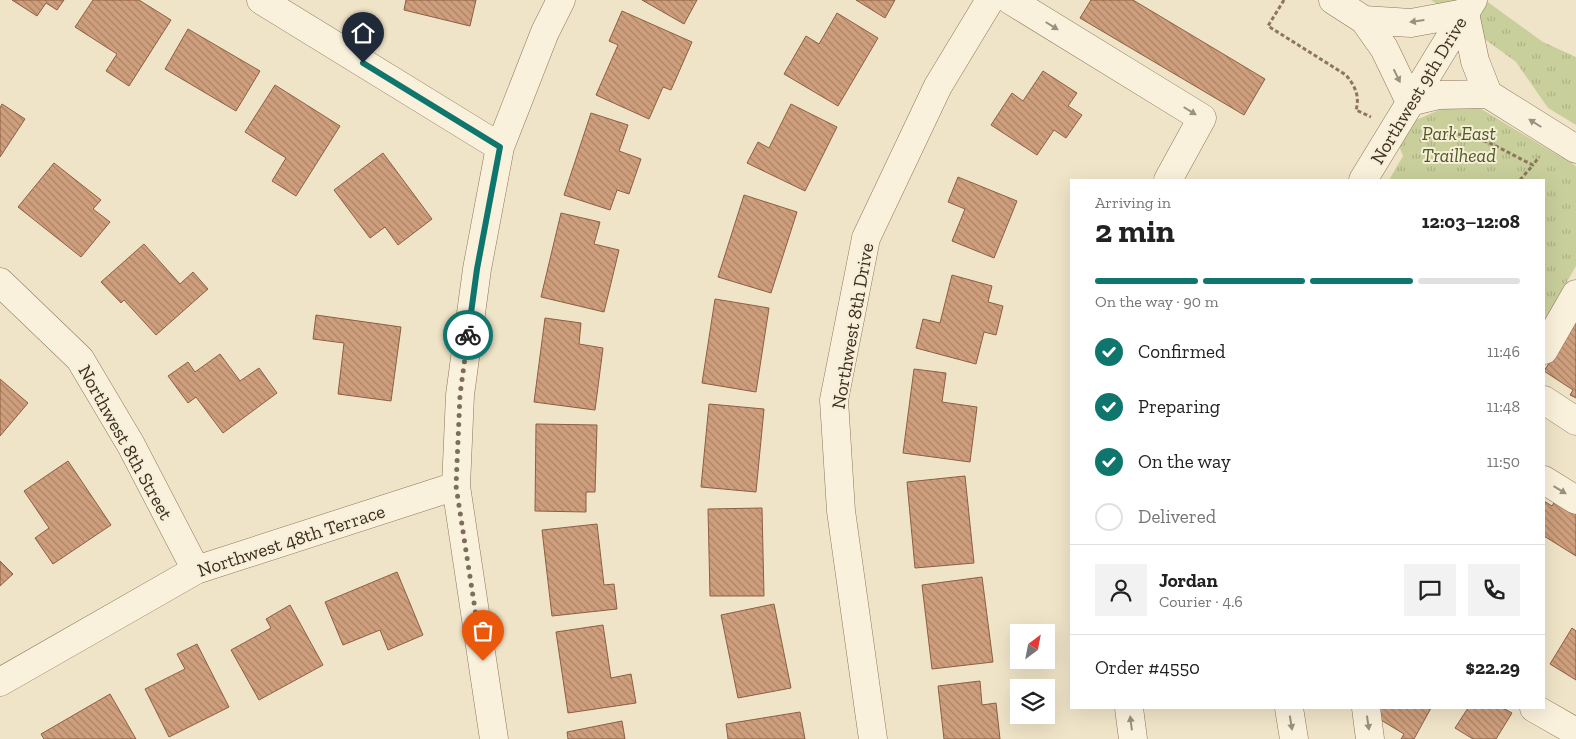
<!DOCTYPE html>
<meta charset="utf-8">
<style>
:root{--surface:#fff;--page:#f2f2f2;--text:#222;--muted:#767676;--line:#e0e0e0;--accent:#0f766e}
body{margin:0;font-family:"Zilla Slab",serif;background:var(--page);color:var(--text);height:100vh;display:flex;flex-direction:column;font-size:19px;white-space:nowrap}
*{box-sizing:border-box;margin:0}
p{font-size:16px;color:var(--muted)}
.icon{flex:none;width:28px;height:28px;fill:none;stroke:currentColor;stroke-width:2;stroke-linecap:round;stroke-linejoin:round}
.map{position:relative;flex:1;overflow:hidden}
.details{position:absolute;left:1070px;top:179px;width:475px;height:530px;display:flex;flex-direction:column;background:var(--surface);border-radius:0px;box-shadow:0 5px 20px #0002}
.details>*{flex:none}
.needle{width:32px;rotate:32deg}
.buttons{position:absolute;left:1010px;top:624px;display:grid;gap:10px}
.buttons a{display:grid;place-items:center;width:45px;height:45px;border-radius:0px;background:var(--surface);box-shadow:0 5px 20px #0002;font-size:25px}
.pin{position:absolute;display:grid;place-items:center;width:42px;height:42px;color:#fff;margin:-51px -21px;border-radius:50% 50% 50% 0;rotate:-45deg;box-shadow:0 0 5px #0007}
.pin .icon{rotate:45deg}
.courier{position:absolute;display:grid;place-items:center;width:50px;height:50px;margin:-25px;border:4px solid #0f766e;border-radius:50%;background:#fff;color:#222;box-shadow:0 1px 6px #0007}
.headline em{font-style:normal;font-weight:700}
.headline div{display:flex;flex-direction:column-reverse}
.headline{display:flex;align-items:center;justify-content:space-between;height:85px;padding:0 25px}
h1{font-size:32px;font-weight:700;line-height:38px}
.bar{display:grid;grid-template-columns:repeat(4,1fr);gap:8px 5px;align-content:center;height:60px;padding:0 25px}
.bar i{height:6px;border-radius:4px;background:var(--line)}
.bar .active{background:var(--accent)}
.bar p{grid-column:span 4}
.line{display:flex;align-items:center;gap:12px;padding:0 25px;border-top:1px solid var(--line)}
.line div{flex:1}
.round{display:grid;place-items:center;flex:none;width:52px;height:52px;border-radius:0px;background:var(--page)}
ol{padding:0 25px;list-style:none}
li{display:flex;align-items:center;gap:15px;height:55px}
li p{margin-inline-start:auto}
li .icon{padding:5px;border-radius:50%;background:var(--accent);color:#fff;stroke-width:4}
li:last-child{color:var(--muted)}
li i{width:28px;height:28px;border:2px solid var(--line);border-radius:50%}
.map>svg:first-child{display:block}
.park{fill:url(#park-tufts)}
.building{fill:url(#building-back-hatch);stroke:#8d5f41}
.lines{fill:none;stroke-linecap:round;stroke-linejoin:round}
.minor-casing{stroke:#8d765c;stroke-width:29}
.path{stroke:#8d765c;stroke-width:3;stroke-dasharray:4 2.5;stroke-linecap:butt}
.minor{stroke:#faf1dc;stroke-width:28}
.oneway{fill:#9c907e}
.done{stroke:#7c6e5b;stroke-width:5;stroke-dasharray:0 9}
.route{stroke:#0f766e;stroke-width:6}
.labels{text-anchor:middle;stroke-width:4;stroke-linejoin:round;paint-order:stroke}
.street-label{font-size:19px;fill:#3d2e20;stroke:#f7eed8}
.park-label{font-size:19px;font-style:italic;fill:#4d5a26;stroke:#f7eed8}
</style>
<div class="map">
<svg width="1576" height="739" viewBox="0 0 1576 739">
<defs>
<pattern id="park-tufts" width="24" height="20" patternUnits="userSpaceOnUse" patternTransform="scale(1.25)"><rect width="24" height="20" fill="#c9cf9b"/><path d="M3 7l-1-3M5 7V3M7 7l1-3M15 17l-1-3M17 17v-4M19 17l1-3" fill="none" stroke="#aeb285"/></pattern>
<pattern id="building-back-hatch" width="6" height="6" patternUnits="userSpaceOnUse" patternTransform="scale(1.25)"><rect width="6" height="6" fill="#cf9f7d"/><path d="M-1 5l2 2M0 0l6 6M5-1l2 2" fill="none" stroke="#a98266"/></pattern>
</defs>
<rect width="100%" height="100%" fill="#f0e4c8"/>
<path class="park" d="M1431,0H1485L1543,42L1576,57V125L1548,108L1516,62Z
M1446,107H1478L1576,166V266L1544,322V180H1389L1403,156L1393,130Z"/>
<path class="building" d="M12,0H64L57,10L46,3L37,16Z
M93,0H139L171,20L129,86L106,71L117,54L75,27Z
M406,0H476L470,26L404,10Z
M642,0H697L684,24Z
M856,0H895L885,18Z
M1091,0H1133L1265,79L1244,115L1080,18Z
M622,11L692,42L671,90L663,87L649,119L596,95L618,45L609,41Z
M837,13L878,38L838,106L784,74L806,36L819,44Z
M188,29L260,71L236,111L165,69Z
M1043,71L1077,93L1068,106L1082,115L1066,138L1054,130L1037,155L991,125L1012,93L1023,101Z
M275,85L340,126L296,196L272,181L286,158L245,132Z
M2,104L25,119L0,157V108Z
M791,104L837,127L805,191L747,163L758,142L769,148Z
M591,113L628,125L619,151L641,159L629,194L617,190L610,210L564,195Z
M383,153L432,219L398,245L385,227L370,238L334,190Z
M54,163L101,200L93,209L110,222L81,257L18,207Z
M958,177L1017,201L994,258L952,241L965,209L948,202Z
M744,195L797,212L771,293L718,277Z
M561,213L600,222L594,244L619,250L604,312L541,297Z
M144,244L180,284L193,272L208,289L156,335L124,300L121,303L101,282Z
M952,275L992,286L988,302L1003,306L996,335L984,332L976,364L916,348L923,319L940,323Z
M715,299L769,308L756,392L702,383Z
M316,315L401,327L391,401L338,394L344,343L313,339Z
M545,318L581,323L579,344L603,348L595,410L534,402Z
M1576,321V398L1570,395L1573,390L1544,371Z
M220,354L240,381L259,368L277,393L223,433L196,397L188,403L168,376L188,362L195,372Z
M914,369L946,373L942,402L977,407L970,462L903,453Z
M0,379L28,403L0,436Z
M709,404L764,409L756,492L701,487Z
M536,424L597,425L595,492H586V512L535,511Z
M68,461L111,525L53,564L35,538L49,528L24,491Z
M965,476L974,563L915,568L907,482Z
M1558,496L1576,507V556L1544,536V501L1552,506Z
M762,508L764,596H710L708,509Z
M597,524L604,585L614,584L617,609L552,616L542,530Z
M0,561L13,574L0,586Z
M397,572L423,635L388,650L380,630L343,645L325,602Z
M982,577L993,662L932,669L922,585Z
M774,604L791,688L738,698L721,615Z
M290,605L323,665L259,700L231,650L271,628L266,619Z
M603,625L611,678L631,674L636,703L568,713L556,632Z
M1572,628L1576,631V680L1550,664Z
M197,644L229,707L169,737L145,689L185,669L177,654Z
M980,681L982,705L996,703L1000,739H944L938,686Z
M110,694L136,739H44L41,734Z
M1381,708H1431L1414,739H1401L1404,734L1376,717Z
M1468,708H1503L1512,713L1496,739H1473L1455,728Z
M800,712L805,739H728L726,724Z
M622,721L625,739H568L567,732Z"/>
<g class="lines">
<g class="minor-casing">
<path id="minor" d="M261,0L500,147
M1010,0L1202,118L1168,180
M1333,0L1364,20L1384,48L1410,102L1439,95L1488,94
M1465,13L1475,61L1488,94L1576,149
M1364,20L1411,23L1465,13
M1363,180L1473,0
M0,282L80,359L131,445L196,570
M1544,350L1576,294
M1544,400L1576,421
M1544,480L1576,500
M0,682L196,570L456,486
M1129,708L1133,739
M1289,708L1294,739
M1366,708L1370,739
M1534,708L1576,732
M494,739L456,486L460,395L477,269L500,147L545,32L561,0
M873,739L841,511L834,400L866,238L938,86L990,0"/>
</g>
<path class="path" d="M1284,0L1268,26L1346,75C1355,86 1360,96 1356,110L1371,117
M1420,141C1465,122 1493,146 1533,165L1539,157
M1520,180L1533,165"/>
<use href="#minor" class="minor"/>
</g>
<defs><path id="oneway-solid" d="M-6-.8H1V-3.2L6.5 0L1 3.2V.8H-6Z" transform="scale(1.25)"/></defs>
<g class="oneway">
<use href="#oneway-solid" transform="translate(1417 21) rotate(172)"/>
<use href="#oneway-solid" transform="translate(1052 26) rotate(32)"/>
<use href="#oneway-solid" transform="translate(1397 76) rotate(64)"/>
<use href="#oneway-solid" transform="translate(1190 111) rotate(32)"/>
<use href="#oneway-solid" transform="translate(1535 123) rotate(-148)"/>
<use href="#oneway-solid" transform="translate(1560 490) rotate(31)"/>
<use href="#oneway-solid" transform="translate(1131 723) rotate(-97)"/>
<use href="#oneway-solid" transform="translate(1291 723) rotate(81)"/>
<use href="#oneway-solid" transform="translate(1368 723) rotate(82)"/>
</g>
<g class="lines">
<path class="done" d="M468,335L460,395L456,486L483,661"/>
<path class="route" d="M363,63L500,147L477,269L468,335"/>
</g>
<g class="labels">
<g class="street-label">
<text transform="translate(1418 90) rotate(-59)" y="7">Northwest 9th Drive</text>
<text transform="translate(852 326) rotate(-80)" y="7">Northwest 8th Drive</text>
<text transform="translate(126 442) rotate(61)" y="7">Northwest 8th Street</text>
<text transform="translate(291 540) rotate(-18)" y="7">Northwest 48th Terrace</text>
</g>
<g class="park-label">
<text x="1459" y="140">Park East<tspan x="1459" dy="22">Trailhead</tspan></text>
</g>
</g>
</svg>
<div class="buttons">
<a><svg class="needle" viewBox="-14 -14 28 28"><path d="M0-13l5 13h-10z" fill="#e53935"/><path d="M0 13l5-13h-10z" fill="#767676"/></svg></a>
<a><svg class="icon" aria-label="layers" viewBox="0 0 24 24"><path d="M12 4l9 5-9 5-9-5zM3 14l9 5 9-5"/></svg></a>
</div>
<div class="pin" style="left:483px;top:661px;background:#ea580c"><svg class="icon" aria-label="bag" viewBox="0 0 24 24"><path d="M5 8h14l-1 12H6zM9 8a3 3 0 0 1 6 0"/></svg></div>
<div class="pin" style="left:363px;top:63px;background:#1f2937"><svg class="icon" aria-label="home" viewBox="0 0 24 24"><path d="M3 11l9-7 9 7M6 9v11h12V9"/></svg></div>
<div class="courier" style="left:468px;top:335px"><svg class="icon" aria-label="bike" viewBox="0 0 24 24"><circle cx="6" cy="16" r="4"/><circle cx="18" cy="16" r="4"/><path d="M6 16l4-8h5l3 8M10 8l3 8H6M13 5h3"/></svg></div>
<section class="details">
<div class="headline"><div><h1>2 min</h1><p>Arriving in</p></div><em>12:03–12:08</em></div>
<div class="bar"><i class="active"></i><i class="active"></i><i class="active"></i><i></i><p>On the way · 90 m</p></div>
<ol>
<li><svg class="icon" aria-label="check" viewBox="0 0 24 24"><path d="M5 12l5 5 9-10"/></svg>Confirmed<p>11:46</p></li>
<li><svg class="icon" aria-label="check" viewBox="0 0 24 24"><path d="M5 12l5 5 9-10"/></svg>Preparing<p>11:48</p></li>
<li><svg class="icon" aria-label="check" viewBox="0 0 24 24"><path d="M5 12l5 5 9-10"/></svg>On the way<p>11:50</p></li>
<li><i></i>Delivered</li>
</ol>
<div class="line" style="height:90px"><a class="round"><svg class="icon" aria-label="person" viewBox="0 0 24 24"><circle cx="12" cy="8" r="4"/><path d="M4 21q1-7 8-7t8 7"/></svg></a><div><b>Jordan</b><p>Courier · 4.6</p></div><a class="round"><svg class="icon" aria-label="chat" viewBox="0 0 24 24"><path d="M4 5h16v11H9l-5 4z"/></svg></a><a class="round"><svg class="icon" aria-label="phone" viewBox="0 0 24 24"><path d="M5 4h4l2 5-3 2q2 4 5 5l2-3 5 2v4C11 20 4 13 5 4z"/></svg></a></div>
<div class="line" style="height:65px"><div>Order #4550</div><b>$22.29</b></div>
</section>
</div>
